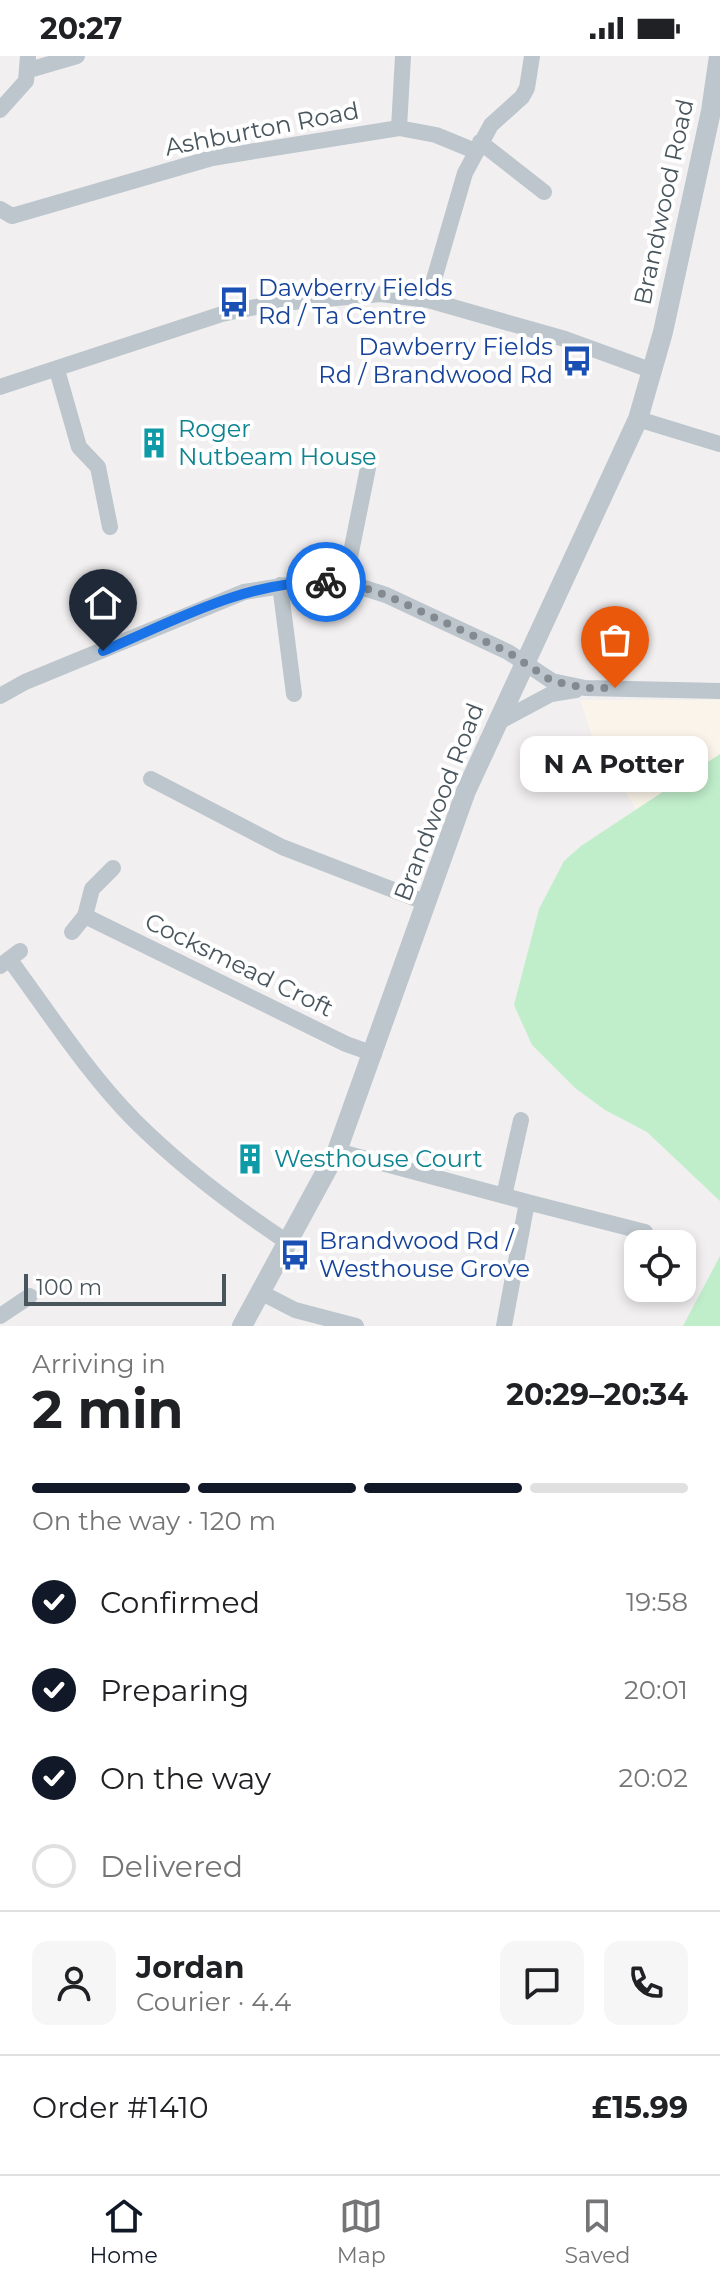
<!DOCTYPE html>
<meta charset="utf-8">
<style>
:root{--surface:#fff;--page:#f6f6f6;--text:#202124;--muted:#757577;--line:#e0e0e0;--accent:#111827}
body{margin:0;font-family:Montserrat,sans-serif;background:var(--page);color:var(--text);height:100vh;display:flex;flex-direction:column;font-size:30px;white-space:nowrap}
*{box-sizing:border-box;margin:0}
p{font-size:26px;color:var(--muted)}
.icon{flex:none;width:44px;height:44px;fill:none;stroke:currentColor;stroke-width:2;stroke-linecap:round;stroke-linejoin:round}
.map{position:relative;height:1270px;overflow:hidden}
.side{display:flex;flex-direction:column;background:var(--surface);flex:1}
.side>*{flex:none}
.fabs{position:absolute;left:624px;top:1174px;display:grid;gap:16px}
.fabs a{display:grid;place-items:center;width:72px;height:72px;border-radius:16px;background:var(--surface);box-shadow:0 4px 12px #0003;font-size:40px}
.scale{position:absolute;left:24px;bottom:20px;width:202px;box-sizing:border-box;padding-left:8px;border:4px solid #48555c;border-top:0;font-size:22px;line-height:28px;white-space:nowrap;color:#48555c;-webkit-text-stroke:6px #fff;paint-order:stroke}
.pin{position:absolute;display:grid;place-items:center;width:68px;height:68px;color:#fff;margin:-82px -34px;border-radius:50% 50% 50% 0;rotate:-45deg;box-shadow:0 0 8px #0007}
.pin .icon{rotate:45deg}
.courier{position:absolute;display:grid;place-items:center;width:80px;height:80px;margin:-40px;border:6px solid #1a73e8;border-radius:50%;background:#fff;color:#222;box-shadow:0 2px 10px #0007}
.bubble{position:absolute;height:56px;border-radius:16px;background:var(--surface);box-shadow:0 4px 12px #0003;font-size:26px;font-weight:700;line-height:56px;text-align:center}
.overview em{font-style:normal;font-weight:700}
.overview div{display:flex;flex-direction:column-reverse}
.overview{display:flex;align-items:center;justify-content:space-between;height:136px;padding:0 32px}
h1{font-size:52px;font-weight:700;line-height:60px}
.bar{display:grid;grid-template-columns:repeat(4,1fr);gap:12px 8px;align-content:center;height:96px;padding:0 32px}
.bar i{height:10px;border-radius:6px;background:var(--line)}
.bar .selected{background:var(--accent)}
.bar p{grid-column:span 4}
.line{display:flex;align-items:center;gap:20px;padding:0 32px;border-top:2px solid var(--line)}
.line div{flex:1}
.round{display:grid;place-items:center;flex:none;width:84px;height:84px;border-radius:16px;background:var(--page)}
ol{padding:0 32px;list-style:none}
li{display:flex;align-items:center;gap:24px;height:88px}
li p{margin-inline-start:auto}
li .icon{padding:8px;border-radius:50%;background:var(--accent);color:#fff;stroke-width:4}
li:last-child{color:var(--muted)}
li i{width:44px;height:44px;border:4px solid var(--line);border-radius:50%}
.status{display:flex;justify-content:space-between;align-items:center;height:56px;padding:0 40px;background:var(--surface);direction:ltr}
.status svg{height:22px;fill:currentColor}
.menu{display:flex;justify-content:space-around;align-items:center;height:112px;border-top:2px solid var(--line);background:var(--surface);font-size:22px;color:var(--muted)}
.menu a{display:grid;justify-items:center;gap:4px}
.menu .selected{color:var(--accent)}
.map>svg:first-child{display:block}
.commercial{fill:#fbf4ea}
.green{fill:#c0eecb}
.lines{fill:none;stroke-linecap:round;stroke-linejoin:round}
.minor{stroke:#bcc6cc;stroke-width:16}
.tertiary{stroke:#bcc6cc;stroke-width:20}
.done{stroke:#848b90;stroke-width:8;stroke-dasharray:0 14.4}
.route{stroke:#1a73e8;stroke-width:10}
.labels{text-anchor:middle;stroke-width:8;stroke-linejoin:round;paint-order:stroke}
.street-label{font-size:24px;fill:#48555c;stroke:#fff}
.transit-label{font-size:24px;fill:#164399;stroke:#fff;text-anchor:start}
.culture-label{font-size:24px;fill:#0d838f;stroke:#fff;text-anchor:start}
</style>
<div class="status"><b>20:27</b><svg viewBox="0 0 49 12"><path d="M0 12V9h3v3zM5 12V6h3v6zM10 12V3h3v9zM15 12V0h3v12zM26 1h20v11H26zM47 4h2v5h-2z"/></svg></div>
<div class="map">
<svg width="720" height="1270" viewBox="0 0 720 1270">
<rect width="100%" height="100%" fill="#f2eff0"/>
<path class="commercial" d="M580,644H720V698L637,755L592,680Z"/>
<path class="green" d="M720,698V1145L647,1076L605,1054L575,1032L532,989L514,949L539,853L564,805L581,790Z
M720,1200V1270H683Z"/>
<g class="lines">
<path class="minor" d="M29,14L77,0
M0,54L26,25L28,0
M399,72L403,0
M480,86L544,136
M0,153L12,160L212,102L399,72L436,79L475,95
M428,244L465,117L491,69L522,41L527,32L532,0
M57,314L79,391L98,411L110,471
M0,331L222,258L270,248L381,238L428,244L565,283L653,315
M638,363L720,388
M345,526L368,412
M280,529L294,638
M0,640L25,626L244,536L307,526H345L386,539L508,596L552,625L585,632L720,635
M495,668L551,638L576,634
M151,723L282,791L427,847
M85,860L346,988L374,998
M72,876L85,860L92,833L113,812
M10,904C49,957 87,1016 134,1064C180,1110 233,1150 287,1186
M0,910L20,895
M337,1095L527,1146L504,1270
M504,1140L521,1064
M527,1146L645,1176
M260,1236L295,1254L356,1270
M0,1260L30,1240"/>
<path class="tertiary" d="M242,1270L337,1095L466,735L638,363L663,276L711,55L719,0"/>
</g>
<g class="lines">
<path class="done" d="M326,526H345L386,539L508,596L552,625L585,632H615"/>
<path class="route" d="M103,595C174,565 247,524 326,526"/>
</g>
<defs>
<g id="bus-bare" transform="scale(2.4)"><path d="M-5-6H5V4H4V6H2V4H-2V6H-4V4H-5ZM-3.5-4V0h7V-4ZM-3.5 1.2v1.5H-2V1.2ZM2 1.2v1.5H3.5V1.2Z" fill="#1a4fb4" stroke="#fff" stroke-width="2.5" paint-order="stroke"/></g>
<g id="building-bare" transform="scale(2.4)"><path d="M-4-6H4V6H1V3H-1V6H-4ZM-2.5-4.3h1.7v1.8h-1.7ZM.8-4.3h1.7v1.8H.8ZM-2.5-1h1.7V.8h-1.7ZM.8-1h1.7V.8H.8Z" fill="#0f9aa8" stroke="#fff" stroke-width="2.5" paint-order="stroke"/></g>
</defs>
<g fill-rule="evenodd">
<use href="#bus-bare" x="234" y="246"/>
<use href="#bus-bare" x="577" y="305"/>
<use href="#building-bare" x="154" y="387"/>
<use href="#building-bare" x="250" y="1103"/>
<use href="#bus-bare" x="295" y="1199"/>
</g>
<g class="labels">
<g class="street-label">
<text transform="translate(262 73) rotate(-11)" y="8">Ashburton Road</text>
<text transform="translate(664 146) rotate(-78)" y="8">Brandwood Road</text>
<text transform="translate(439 746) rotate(-69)" y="8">Brandwood Road</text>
<text transform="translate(239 909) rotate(26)" y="8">Cocksmead Croft</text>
</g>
<g class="transit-label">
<text x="258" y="240">Dawberry Fields<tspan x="258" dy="28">Rd / Ta Centre</tspan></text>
<text x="553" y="299" text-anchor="end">Dawberry Fields<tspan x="553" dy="28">Rd / Brandwood Rd</tspan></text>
<text x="319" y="1193">Brandwood Rd /<tspan x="319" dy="28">Westhouse Grove</tspan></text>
</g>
<g class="culture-label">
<text x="178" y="381">Roger<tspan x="178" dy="28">Nutbeam House</tspan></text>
<text x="274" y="1111">Westhouse Court</text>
</g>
</g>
</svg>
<div class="fabs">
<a><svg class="icon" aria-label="locate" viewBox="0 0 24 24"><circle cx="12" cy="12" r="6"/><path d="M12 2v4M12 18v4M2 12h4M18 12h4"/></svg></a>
</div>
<div class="scale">100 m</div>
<div class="pin" style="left:615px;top:632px;background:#ea580c"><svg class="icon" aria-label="bag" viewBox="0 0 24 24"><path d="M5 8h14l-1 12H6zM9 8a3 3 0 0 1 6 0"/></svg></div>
<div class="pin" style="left:103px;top:595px;background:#1f2937"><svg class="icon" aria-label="home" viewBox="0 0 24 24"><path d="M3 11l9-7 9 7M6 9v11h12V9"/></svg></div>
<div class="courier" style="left:326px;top:526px"><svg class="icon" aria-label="bike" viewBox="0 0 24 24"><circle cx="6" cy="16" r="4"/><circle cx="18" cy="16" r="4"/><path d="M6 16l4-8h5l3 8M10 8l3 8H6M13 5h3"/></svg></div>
<div class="bubble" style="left:520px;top:680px;width:188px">N A Potter</div>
</div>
<section class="side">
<div class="overview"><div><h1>2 min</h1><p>Arriving in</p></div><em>20:29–20:34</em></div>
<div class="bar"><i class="selected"></i><i class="selected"></i><i class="selected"></i><i></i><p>On the way · 120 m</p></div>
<ol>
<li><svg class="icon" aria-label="check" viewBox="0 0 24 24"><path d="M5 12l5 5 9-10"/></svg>Confirmed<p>19:58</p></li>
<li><svg class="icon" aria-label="check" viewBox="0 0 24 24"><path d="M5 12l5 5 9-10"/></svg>Preparing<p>20:01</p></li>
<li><svg class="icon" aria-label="check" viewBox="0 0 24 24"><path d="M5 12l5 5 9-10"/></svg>On the way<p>20:02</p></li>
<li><i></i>Delivered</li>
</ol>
<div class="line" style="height:144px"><a class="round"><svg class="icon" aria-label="person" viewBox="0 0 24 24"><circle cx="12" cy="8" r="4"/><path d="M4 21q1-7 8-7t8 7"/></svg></a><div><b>Jordan</b><p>Courier · 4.4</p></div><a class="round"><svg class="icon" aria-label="chat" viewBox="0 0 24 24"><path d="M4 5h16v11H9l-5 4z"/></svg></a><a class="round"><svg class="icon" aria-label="phone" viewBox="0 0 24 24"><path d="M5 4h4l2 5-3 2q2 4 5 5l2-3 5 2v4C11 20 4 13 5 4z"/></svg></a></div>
<div class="line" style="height:104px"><div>Order #1410</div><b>£15.99</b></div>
</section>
<nav class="menu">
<a class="selected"><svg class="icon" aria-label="home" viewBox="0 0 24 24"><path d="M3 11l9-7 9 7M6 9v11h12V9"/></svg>Home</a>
<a><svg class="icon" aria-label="map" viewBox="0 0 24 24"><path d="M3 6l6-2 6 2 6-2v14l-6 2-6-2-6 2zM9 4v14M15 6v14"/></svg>Map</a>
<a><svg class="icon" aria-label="saved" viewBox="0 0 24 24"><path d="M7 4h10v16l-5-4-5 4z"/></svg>Saved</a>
</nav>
